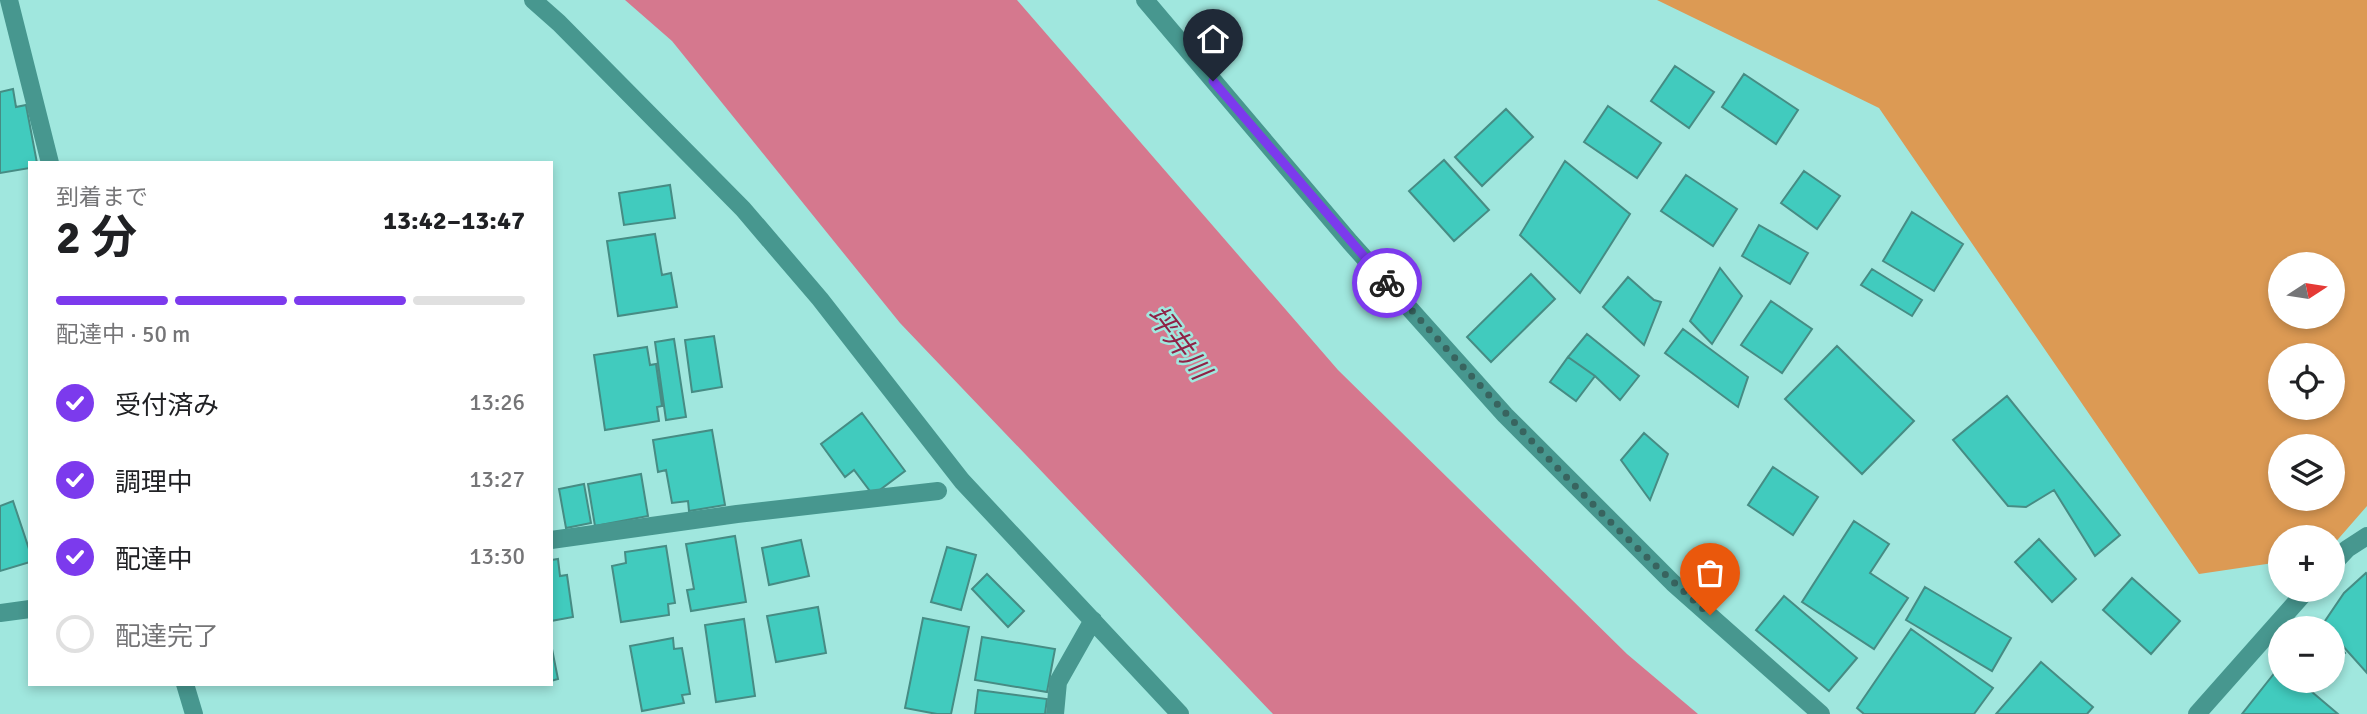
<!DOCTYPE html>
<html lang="ja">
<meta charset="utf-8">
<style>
:root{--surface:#fff;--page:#f2f2f2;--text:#202124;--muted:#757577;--line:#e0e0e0;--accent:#7c3aed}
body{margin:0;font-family:Signika,"Noto Sans JP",sans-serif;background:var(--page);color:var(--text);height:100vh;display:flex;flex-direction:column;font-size:26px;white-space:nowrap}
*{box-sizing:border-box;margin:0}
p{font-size:23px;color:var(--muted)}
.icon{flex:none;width:38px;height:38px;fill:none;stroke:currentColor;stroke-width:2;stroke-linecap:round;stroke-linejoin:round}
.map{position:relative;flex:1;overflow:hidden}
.details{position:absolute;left:28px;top:161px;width:525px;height:525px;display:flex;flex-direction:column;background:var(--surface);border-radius:0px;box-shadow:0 4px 10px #0003}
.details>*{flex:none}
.needle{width:46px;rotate:78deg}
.buttons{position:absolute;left:2268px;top:252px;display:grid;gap:14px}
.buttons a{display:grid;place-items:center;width:77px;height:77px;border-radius:50%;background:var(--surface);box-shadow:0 4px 10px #0003;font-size:35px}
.pin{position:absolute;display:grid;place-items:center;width:60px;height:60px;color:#fff;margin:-72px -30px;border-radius:50% 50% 50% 0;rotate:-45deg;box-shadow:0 0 7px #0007}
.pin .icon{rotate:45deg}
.courier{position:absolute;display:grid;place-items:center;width:70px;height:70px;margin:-35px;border:5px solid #7c3aed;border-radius:50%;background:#fff;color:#222;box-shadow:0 2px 9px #0007}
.overview em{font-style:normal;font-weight:700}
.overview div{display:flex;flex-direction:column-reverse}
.overview{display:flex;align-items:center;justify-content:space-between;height:119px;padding:0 28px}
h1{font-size:46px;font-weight:700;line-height:52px}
.bar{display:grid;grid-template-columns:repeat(4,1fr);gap:10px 7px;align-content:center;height:84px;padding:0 28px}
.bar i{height:9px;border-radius:5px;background:var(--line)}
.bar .active{background:var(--accent)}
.bar p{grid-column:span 4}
ol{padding:0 28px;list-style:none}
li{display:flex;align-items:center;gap:21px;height:77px}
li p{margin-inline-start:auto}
li .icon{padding:7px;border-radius:50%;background:var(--accent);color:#fff;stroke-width:4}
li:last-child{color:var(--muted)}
li i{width:38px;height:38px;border:4px solid var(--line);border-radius:50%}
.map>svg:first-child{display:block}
.forest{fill:#dc9a54;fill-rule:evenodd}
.water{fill:#d5788e}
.building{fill:#41cbbe;stroke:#468c84;stroke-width:2}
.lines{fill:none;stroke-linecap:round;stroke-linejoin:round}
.minor{stroke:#47978f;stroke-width:18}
.done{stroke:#38645f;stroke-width:7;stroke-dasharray:0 12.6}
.route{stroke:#7c3aed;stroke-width:9}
.labels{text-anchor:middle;stroke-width:5;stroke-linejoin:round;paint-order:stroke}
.water-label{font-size:28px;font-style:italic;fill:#902246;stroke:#a0e7de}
</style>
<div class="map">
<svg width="2367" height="714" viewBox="0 0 2367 714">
<rect width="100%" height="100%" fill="#a0e7de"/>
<path class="forest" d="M1657,0H2367V506L2333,545V537H2280V562L2199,574L1879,108ZM2280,264H2333V317H2280ZM2280,355H2333V408H2280ZM2280,446H2333V499H2280Z"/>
<path class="water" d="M625,0H1017L1338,370L1627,654L1698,714H1273L900,323L672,41Z"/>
<path class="building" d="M1675,66L1714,92L1689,128L1651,101Z
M1744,74L1798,110L1776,144L1722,107Z
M13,89L16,107L26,105L37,163H30V168L0,173V92Z
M1608,106L1661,143L1637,178L1584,142Z
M1506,109L1533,137L1482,186L1455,157Z
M1444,160L1489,210L1454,241L1409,191Z
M1565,161L1630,214L1580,293L1520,235Z
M1804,171L1840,196L1817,229L1781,203Z
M1686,175L1737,209L1713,246L1661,211Z
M670,185L675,218L624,225L619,193Z
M1912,212L1963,244L1934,291L1883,261Z
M1759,225L1808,253L1790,284L1742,256Z
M655,234L662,275L671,273L677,307L618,316L607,241Z
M1720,268L1742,296L1712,344L1690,321Z
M1872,269L1922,300L1912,316L1861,285Z
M1531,274L1555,299L1491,362L1467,337Z
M1628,277L1654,300L1661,302L1644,345L1603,307Z
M1771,301L1812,329L1782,373L1741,345Z
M1683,329L1748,377L1738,407L1665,353Z
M1587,334L1639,376L1620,400L1595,376L1568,357Z
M714,336L722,387L692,392L685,340Z
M674,339L686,417L666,420L655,342Z
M1837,346L1914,421L1862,474L1785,399Z
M647,347L650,365L656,364L662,406L657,407L659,421L605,430L594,355Z
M1568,357L1595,376L1576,401L1550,382Z
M2007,396L2120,535L2095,556L2054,490L2026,507L2008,506L1953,440Z
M862,413L905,471L873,495L854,470L845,477L821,444Z
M712,430L725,505L689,511L688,501L672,503L666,470L658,472L653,440Z
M1644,433L1668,454L1650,500L1621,460Z
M1773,467L1818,497L1793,535L1748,505Z
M641,474L648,516L595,526L588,484Z
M584,484L591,523L566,528L559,489Z
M13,501L30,552V562L0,571V506Z
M1854,521L1889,544L1870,573L1908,598L1874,649L1802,602Z
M735,536L746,602L691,611L687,590L694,589L686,544Z
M2039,539L2076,579L2052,602L2015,562Z
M801,540L809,576L769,585L762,548Z
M666,546L675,603L668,604L669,615L621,622L612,566L626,563L625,552Z
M947,547L976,555L961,610L931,602Z
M558,559L560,576L567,575L573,617L551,621V560Z
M2366,573L2367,574V673L2333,635V628H2327L2323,624L2344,593Z
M987,574L1024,611L1008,627L972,589Z
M2132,578L2180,621L2151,654L2103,610Z
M1925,587L2011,638L1992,671L1906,620Z
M1784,596L1857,658L1829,691L1756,630Z
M818,607L826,653L776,662L767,616Z
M923,618L969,627L951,714H937L905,708Z
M744,619L755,696L716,702L705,625Z
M1911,629L1993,688L1974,714H1864L1857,708Z
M982,637L1055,649L1047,692L975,680Z
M673,638L674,649L682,648L690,694L682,695L684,703L642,711L630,646Z
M2333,641L2345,653L2333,665Z
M551,644L558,679L551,681Z
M2041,662L2093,707L2087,714H1996Z
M2280,666V681H2299L2338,714H2242Z
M978,690L1047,699L1045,714H975Z"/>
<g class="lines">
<path class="minor" d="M9,0L50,163
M533,0L559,23L743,209L820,299L962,481L1180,714
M1145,0L1350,242L1505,415L1673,583L1821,714
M551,540L737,514L938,491
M2333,564L2347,549L2367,536
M0,613L30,609
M185,684L194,714
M1055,714L1058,682L1093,620
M2197,714L2307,590"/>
</g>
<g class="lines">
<path class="done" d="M1387,283C1491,398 1594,513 1710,615"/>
<path class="route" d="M1213,81L1387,283"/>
</g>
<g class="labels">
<g class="water-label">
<text transform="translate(1179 342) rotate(53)" y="10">坪井川</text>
</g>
</g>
</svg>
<div class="buttons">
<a><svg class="needle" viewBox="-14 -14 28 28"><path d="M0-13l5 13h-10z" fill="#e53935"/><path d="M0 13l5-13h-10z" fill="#757577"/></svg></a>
<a><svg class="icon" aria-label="locate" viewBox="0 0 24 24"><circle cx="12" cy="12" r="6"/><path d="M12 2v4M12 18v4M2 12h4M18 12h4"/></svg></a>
<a><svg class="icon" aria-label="layers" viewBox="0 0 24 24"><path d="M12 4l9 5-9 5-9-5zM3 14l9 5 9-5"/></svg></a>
<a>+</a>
<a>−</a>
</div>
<div class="pin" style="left:1710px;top:615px;background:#ea580c"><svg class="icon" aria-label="bag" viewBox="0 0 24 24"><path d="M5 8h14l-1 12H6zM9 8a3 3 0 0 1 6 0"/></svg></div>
<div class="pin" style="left:1213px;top:81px;background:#1f2937"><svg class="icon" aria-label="home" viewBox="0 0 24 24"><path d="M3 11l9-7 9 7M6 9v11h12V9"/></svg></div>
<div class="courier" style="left:1387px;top:283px"><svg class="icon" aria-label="bike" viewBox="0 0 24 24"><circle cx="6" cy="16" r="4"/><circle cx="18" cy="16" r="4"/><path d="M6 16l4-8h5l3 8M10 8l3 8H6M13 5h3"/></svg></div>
<section class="details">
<div class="overview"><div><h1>2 分</h1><p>到着まで</p></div><em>13:42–13:47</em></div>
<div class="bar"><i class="active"></i><i class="active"></i><i class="active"></i><i></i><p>配達中 · 50 m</p></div>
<ol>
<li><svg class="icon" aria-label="check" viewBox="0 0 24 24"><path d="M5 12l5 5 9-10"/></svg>受付済み<p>13:26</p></li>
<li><svg class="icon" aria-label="check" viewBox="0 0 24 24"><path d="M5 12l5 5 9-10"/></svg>調理中<p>13:27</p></li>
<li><svg class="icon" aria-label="check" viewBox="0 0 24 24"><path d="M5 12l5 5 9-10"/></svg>配達中<p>13:30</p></li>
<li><i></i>配達完了</li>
</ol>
</section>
</div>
